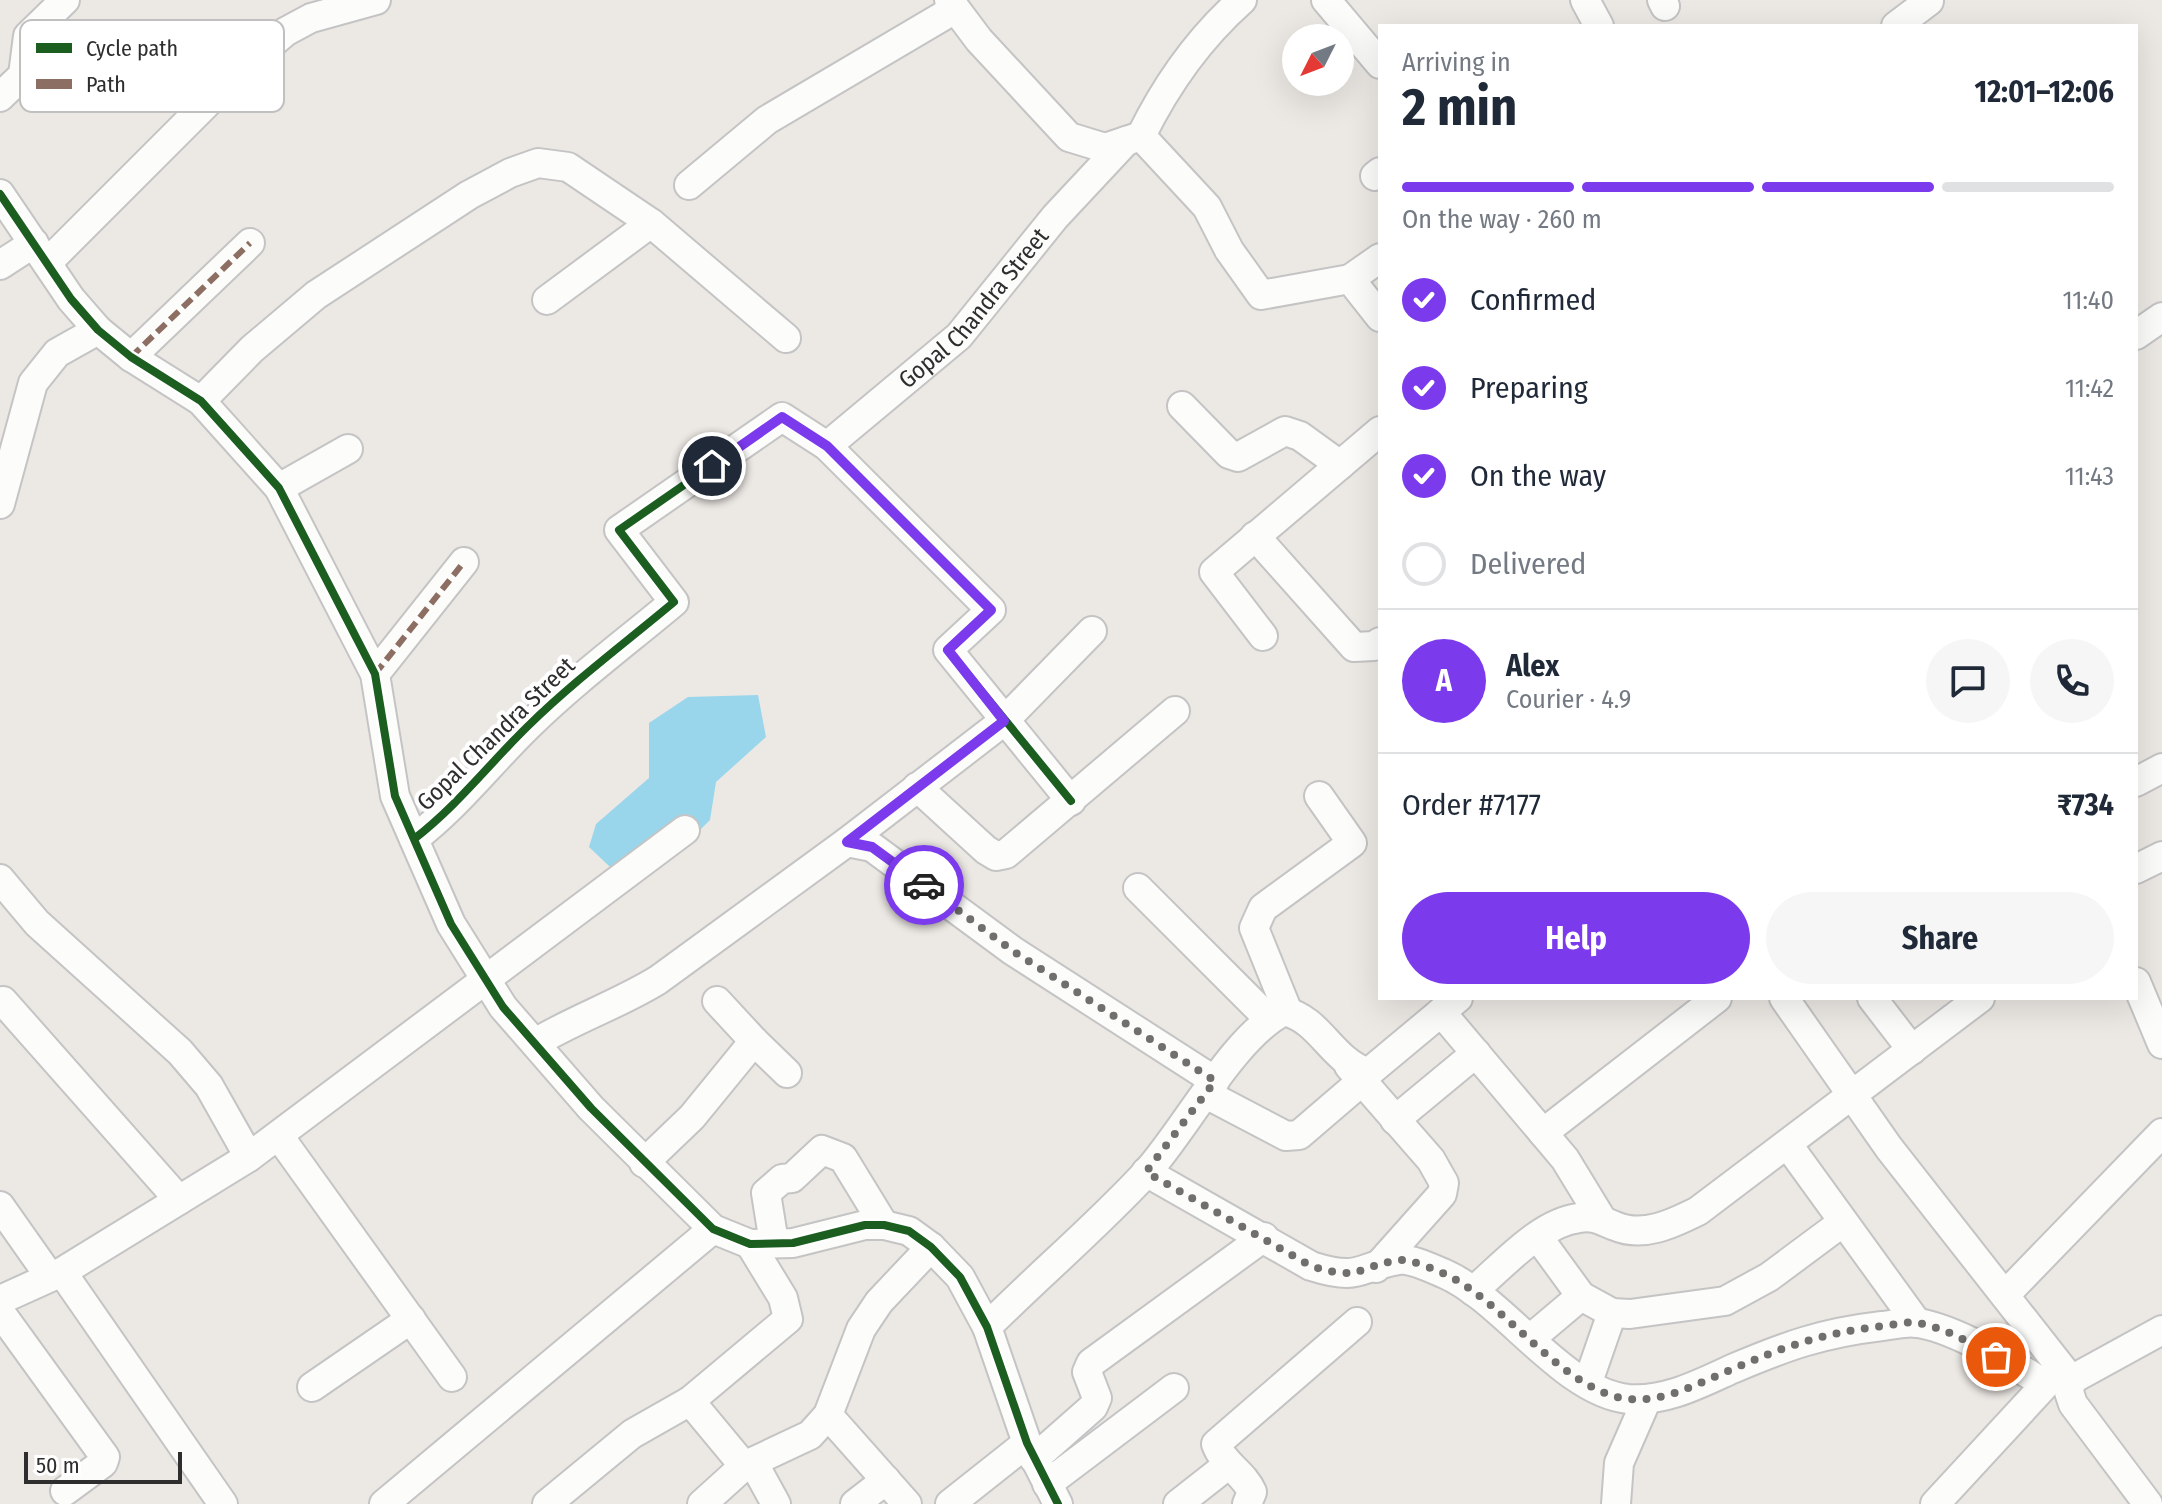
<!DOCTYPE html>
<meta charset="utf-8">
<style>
:root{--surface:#fff;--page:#f6f6f7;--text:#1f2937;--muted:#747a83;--line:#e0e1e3;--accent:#7c3aed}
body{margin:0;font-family:"Fira Sans Condensed",sans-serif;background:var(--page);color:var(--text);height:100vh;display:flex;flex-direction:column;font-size:30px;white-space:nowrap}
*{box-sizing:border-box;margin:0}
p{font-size:26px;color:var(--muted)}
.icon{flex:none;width:44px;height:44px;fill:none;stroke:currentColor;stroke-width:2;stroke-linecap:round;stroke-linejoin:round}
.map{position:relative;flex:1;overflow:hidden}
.details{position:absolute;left:1378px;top:24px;width:760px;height:976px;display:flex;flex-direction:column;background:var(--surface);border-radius:0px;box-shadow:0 8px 32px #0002}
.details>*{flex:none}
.needle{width:52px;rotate:228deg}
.buttons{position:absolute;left:1282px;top:24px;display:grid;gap:16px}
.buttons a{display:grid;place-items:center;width:72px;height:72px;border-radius:50%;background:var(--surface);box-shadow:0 8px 32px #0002;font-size:40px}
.scale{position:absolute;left:24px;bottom:20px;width:158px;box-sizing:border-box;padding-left:8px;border:4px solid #2e2e2e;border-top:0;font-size:22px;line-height:28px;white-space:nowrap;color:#2e2e2e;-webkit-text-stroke:6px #fff;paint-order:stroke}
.pin{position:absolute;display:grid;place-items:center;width:68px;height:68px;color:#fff;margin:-34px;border:4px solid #fff;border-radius:50%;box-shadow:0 2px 8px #0007}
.courier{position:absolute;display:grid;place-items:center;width:80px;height:80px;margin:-40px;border:6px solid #7c3aed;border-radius:50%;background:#fff;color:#222;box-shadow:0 2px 10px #0007}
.summary em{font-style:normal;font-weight:700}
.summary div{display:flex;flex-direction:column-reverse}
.summary{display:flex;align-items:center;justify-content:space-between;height:136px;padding:0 24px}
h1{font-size:52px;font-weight:700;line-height:60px}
.bar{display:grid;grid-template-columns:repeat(4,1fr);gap:12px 8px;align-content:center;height:96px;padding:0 24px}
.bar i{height:10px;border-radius:6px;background:var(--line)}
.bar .selected{background:var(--accent)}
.bar p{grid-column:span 4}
.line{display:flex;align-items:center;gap:20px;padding:0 24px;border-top:2px solid var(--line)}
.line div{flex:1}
.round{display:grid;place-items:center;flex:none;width:84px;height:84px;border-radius:42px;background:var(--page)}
ol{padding:0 24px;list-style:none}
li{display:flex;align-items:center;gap:24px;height:88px}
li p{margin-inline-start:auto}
li .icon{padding:8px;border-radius:50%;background:var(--accent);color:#fff;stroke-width:4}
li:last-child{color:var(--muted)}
li i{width:44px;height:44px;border:4px solid var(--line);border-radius:50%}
.cta{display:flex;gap:16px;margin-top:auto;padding:16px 24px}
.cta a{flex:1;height:92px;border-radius:48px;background:var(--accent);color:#fff;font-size:32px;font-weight:700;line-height:92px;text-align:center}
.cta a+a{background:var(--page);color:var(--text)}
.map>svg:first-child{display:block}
.water{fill:#99d6ec}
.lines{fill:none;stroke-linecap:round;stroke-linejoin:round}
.minor-casing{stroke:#c5c4c5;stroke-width:32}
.minor{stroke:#fcfcfb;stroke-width:28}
.quiet{stroke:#8d6e63;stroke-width:6;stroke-dasharray:12 6;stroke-linecap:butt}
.cycleway-casing{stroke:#fff;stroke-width:13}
.cycleway{stroke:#1b5e20;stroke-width:8}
.done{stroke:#706f6e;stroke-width:8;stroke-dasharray:0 14.4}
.route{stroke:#7c3aed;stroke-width:10}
.labels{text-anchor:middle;stroke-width:8;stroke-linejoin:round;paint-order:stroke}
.street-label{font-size:24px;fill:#2e2e2e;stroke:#fff}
.key{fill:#fff;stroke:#c0c0c0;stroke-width:2}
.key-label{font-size:22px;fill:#2e2e2e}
</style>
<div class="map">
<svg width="2162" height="1504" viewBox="0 0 2162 1504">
<rect width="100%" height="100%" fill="#ece8e4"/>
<path class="water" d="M758,695L766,737L716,782L710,820L672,858L627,883L589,847L596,824L649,778V723L688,697Z"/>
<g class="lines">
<g class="minor-casing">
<g id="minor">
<path d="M949,0L979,40L1069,137L1105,148L1141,136L1207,207L1229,250L1261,295L1350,279L1380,317"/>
<path d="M1326,0L1380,64"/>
<path d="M1585,0L1599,26"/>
<path d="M1662,0L1665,6"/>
<path d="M1896,26L1929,1"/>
<path d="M0,97L23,75L28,36L65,0"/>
<path d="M1141,136C1167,83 1198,39 1242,0"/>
<path d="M1375,176L1380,172"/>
<path d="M689,185L767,120L955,9"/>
<path d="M0,194L71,299L98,330L131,357L201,401L279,488L375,674L395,796L451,924L503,1007L591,1108L713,1229L750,1244L793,1243L865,1225H884L909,1231L931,1247L960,1277L987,1327L1027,1443L1058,1504"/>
<path d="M47,263L237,73L285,32L311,18L376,0"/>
<path d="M0,265L34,243"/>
<path d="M1350,279L1380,258"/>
<path d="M547,300L651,223"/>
<path d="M2136,335L2162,317"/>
<path d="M131,357L250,243"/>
<path d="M201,401L252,349L316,295L469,195L510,173L538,163L568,167L651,223L786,338"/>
<path d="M1182,406L1229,454L1238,457L1285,431L1300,436L1340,465"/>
<path id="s1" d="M827,446L959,336L1055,217L1126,141"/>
<path d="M279,488L348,449"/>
<path d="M0,504L33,383L57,353L98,330"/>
<path d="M1255,536L1354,647L1374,646L1380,642"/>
<path d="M1263,636L1214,572L1380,431"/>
<path d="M375,674L464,562"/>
<path d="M2136,782L2162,768"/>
<path d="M917,787L986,850L996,856L1006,854L1175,711"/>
<path d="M414,839C458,805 489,764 528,726C574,681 625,643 674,602L619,530L782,417L827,446L991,610L948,650L1071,801"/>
<path d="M847,842L1004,721L1092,631"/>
<path d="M2136,869L2162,856"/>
<path d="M0,879L37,923L180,1052L209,1086L249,1157"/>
<path d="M1138,888L1269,1019"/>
<path d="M2136,982L2162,1044"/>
<path d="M1784,998L1889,1148L2071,1380L2069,1392L2073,1404L2148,1504"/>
<path d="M1872,998L1912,1050"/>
<path d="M3,1001L179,1200"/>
<path d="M717,1001L754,1041"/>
<path d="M1288,1012L1254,928L1263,908L1352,843L1319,796"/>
<path d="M1441,1012L1565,1159L1601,1218"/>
<path d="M535,1043C575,1019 619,1004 658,980L847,842L872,847L1013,951L1215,1081"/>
<path d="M1349,1066L1431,1160L1444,1183L1442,1194L1376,1268"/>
<path d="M1206,1094L1286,1136L1299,1135L1362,1081"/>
<path d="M1395,1120L1476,1053"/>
<path d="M1543,1133L1717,998"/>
<path d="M279,1136L452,1377"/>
<path d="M1788,1145L1917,1323"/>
<path d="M644,1163L692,1117L754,1041L787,1073"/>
<path d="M1146,1172L1311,1266C1362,1282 1356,1267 1399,1260C1411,1258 1433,1269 1445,1274C1504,1300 1563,1392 1628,1399C1665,1402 1699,1384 1732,1369C1786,1346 1822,1333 1882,1326C1893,1325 1907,1321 1918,1323C1956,1329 2010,1362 2043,1383"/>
<path d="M0,1206L50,1277"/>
<path d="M1538,1237L1581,1296L1612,1313L1630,1314L1725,1301L1769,1277L1843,1222"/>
<path d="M774,1243L766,1193L782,1179L792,1178L822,1150L843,1158L884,1225"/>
<path d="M62,1272L223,1504"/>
<path d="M1473,1291C1503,1266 1539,1223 1579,1218C1594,1215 1602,1221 1615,1226C1643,1238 1672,1224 1698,1211L1980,998"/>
<path d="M2005,1295L2162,1133"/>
<path d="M0,1300L62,1272L249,1157L685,830"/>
<path d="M0,1312L105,1457L103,1463L65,1491"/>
<path d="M987,1327C1039,1275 1096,1227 1146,1173C1186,1129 1233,1037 1284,1011C1321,1020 1330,1059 1368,1073L1458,998"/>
<path d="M1530,1339L1581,1296"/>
<path d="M2071,1380L2162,1330"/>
<path d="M1588,1382L1612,1313"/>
<path d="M312,1387L411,1319"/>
<path d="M690,1401L788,1319L783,1298L750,1244"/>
<path d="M828,1415L907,1504"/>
<path d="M1034,1459L1093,1407L1097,1398L1087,1372L1091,1363L1264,1237"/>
<path d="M754,1464L776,1504"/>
<path d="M1047,1484L1174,1388"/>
<path d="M384,1504L713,1229"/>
<path d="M547,1504L632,1434L690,1401L744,1466"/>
<path d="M702,1504L744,1466L810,1435L828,1415L861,1329L879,1302L931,1247"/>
<path d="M855,1504L886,1480"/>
<path d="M950,1504L1027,1443"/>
<path d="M1178,1504L1229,1464"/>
<path d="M1247,1504L1252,1492C1244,1473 1223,1464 1216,1444L1357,1322"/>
<path d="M1616,1504L1619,1463L1647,1399"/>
<path d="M1935,1504L2056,1373"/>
</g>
</g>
<use href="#minor" class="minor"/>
<path class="quiet" d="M131,357L250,243
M375,674L464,562"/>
<g class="cycleway-casing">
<path id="cycleway" d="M0,194L71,299L98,330L131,357L201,401L279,488L375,674L395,796L451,924L503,1007L591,1108L713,1229L750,1244L793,1243L865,1225H884L909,1231L931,1247L960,1277L987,1327L1027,1443L1058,1504
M414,839C458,805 489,764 528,726C574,681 625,643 674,602L619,530L782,417L827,446L991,610L948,650L1071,801"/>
</g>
<use href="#cycleway" class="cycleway"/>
</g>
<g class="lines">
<path class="done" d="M924,885L1013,951L1215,1081L1146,1172L1311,1266C1362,1282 1355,1267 1399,1260C1411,1259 1433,1269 1445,1274C1504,1301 1564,1393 1629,1399C1664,1402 1695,1385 1726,1372C1785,1346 1819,1334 1882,1326C1893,1325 1908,1321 1918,1323C1945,1328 1973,1344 1996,1357"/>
<path class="route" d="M712,466L782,417L827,446L991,610L948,650L1004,721L847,842L872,847L924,885"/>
</g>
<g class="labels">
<g class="street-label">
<text dy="8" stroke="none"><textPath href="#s1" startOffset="202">Gopal Chandra Street</textPath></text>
<text transform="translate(496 734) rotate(-44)" y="8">Gopal Chandra Street</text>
</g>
</g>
<rect x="20" y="20" width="264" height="92" rx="12" class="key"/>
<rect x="36" y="43" width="36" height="10" fill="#1b5e20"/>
<rect x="36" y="79" width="36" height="10" fill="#8d6e63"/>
<g class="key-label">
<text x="86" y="56">Cycle path</text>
<text x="86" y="92">Path</text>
</g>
</svg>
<div class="buttons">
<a><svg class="needle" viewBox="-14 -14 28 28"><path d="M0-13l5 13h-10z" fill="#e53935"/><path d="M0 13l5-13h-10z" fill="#747a83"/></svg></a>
</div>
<div class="scale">50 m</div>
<div class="pin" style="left:1996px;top:1357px;background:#ea580c"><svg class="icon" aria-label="bag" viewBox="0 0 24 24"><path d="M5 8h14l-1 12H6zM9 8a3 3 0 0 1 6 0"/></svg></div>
<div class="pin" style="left:712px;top:466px;background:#1f2937"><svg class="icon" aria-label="home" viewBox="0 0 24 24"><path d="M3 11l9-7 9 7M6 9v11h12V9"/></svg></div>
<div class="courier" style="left:924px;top:885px"><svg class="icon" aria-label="car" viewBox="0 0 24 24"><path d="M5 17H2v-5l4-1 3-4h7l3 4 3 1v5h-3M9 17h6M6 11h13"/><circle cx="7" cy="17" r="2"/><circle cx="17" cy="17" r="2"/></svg></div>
<section class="details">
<div class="summary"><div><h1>2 min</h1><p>Arriving in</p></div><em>12:01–12:06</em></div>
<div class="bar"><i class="selected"></i><i class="selected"></i><i class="selected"></i><i></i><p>On the way · 260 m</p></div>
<ol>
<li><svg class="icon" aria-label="check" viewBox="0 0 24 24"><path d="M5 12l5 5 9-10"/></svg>Confirmed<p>11:40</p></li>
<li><svg class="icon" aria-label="check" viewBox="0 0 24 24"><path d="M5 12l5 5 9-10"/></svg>Preparing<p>11:42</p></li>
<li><svg class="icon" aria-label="check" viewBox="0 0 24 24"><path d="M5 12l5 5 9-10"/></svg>On the way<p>11:43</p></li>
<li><i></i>Delivered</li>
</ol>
<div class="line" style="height:144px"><b class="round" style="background:var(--accent);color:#fff">A</b><div><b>Alex</b><p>Courier · 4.9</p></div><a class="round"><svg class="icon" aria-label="chat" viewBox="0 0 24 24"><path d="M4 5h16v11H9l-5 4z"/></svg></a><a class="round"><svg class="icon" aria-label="phone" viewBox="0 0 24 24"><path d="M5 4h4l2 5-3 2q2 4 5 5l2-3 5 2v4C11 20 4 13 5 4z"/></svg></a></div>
<div class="line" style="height:104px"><div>Order #7177</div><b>₹734</b></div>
<div class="cta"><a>Help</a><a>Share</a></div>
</section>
</div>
